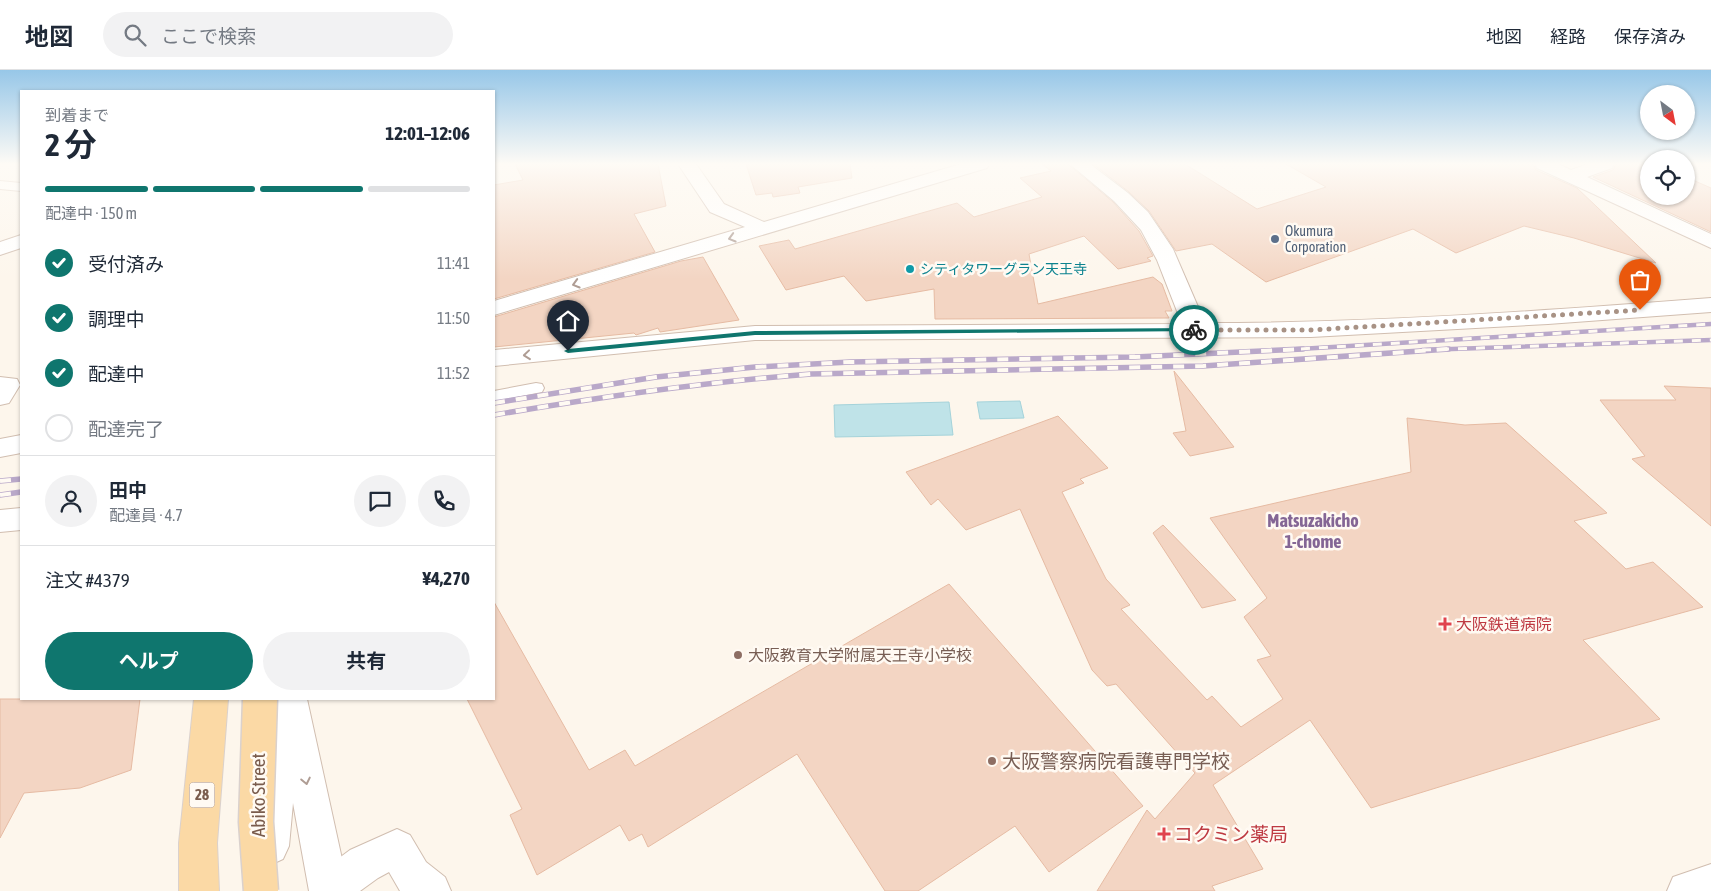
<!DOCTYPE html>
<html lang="ja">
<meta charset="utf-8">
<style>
:root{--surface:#fff;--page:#f2f2f3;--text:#1f2937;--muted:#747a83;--line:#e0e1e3;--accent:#0f766e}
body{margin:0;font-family:"Asap Condensed","Noto Sans JP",sans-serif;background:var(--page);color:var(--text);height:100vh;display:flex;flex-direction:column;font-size:19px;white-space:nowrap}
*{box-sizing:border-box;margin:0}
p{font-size:16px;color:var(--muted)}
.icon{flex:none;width:28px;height:28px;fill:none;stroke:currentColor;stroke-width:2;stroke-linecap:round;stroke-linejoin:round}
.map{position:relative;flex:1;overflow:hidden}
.panel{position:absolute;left:20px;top:20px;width:475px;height:610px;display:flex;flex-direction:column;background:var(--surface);border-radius:0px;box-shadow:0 1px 4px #0004}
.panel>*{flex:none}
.needle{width:32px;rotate:148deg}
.controls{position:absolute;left:1640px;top:15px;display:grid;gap:10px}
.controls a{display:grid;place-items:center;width:55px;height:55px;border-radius:50%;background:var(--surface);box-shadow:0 1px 4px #0004;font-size:25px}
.pin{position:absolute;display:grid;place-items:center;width:42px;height:42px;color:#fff;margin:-51px -21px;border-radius:50% 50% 50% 0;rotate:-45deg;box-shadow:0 0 5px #0007}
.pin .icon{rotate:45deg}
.courier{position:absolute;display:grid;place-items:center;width:50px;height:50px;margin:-25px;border:4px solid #0f766e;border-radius:50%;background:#fff;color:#222;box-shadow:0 1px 6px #0007}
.head em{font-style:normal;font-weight:700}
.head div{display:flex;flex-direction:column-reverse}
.head{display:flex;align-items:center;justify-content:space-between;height:85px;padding:0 25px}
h1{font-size:32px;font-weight:700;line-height:38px}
.bar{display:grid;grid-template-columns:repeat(4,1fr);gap:8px 5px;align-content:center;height:60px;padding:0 25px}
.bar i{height:6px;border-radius:4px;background:var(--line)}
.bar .current{background:var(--accent)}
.bar p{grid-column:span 4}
.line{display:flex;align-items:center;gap:12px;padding:0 25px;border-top:1px solid var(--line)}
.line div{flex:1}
.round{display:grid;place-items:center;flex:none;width:52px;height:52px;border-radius:26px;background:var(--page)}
ol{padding:0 25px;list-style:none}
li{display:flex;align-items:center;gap:15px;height:55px}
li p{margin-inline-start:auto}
li .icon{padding:5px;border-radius:50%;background:var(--accent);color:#fff;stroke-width:4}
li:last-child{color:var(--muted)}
li i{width:28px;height:28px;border:2px solid var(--line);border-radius:50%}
.primary-button{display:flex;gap:10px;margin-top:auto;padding:10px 25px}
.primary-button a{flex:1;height:58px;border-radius:30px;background:var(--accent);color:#fff;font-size:20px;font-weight:700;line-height:58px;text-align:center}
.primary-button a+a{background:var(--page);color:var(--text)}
header{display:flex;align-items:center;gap:30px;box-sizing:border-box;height:70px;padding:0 25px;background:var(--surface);border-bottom:1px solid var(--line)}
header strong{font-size:24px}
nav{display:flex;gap:28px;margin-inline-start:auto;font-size:18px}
.search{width:350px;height:45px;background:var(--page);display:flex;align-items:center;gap:12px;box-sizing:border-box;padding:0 18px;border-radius:28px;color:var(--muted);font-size:19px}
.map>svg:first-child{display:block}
.water{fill:#bfe3e8;stroke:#a5d3da}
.building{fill:#f3d5c3;stroke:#e6bba3}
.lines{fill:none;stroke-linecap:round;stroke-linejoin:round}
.service-casing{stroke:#d1beb0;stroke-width:2}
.minor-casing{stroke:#d1beb0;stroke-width:2}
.tertiary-casing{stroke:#d1beb0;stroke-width:2}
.primary-casing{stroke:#dad1cd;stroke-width:2}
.service{fill:#fff;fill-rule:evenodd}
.minor{fill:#fff;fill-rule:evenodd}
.tertiary{fill:#fff;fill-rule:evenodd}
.primary{fill:#fbd9a5;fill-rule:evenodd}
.rail-far1-casing{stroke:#b9a8c9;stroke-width:4.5}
.rail-casing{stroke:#b9a8c9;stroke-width:5.5}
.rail-far1{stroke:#fffaf3;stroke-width:3;stroke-dasharray:9;stroke-linecap:butt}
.rail{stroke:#fffaf3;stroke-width:4;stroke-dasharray:11;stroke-linecap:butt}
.primary-bridge-casing{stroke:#dad1cd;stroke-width:37;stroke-linecap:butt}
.primary-bridge{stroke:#fbd9a5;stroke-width:34}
.oneway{stroke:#af9d94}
.route{fill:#0f766e}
.done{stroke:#a89285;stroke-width:5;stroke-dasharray:0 9}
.service-dot{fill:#5c6f8a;stroke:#fffaf3;stroke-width:2}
.culture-dot{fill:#0f9aa8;stroke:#fffaf3;stroke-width:2}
.health-dot{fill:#e0444e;stroke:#fffaf3;stroke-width:2}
.education-dot{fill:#8d6e63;stroke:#fffaf3;stroke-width:2}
.labels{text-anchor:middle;stroke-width:5;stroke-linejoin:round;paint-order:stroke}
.far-service-label{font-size:14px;fill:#4e5e75;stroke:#fffaf3;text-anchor:start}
.far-culture-label{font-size:14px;fill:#0d838f;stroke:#fffaf3;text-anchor:start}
.shield{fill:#fffaf3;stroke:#a28b7f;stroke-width:1}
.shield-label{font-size:15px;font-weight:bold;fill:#7a5c4d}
.health-label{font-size:16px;fill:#be3a42;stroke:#fffaf3;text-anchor:start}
.education-label{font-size:16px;fill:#785e54;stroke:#fffaf3;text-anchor:start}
.neighbourhood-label{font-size:18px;font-weight:bold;fill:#846695;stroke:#fffaf3}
.near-education-label{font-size:19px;fill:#785e54;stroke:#fffaf3;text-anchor:start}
.near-street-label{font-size:19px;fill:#7a5c4d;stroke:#fffaf3}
.near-health-label{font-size:19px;fill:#be3a42;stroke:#fffaf3;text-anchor:start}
</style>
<header>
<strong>地図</strong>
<div class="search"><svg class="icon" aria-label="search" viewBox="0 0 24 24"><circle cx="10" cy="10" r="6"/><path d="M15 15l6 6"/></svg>ここで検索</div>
<nav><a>地図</a><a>経路</a><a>保存済み</a></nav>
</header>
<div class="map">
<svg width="1711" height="821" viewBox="0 0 1711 821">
<rect width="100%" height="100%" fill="#fdf6ec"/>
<path class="water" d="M1020,331L1024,348L980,349L977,332Z
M949,332L953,365L835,367L834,335Z"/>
<path class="building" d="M515,94H658L666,136L634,144L655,182L494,229V115L523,110Z
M746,94H850L852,108L798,117L800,123L773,127L772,123L756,125Z
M1042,94H1068L1113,132L1139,161L1153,186L1147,188L1151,191L1118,199L1084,166L1029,184L1038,234L1153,207L1162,214L1172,241H1165L1169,248L935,249L934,219L866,231L844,206L786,220L759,176L789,170L795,179L957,133L974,147L1042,127L1020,108L1051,101Z
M1093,94H1185L1257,139L1326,117L1286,94H1533L1536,100L1577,118L1656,193L1574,168L1524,156L1456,183L1413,159L1266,212L1212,174L1176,181L1149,141L1129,122Z
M1616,94H1649V126H1686V107L1711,118V162L1593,107L1613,100Z
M703,187L739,250L660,262L658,258L636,265L634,263L494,277V247L681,191Z
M1174,301L1234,377L1190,386L1173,363L1186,361Z
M1664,316L1711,318V456L1632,389L1645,386L1600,330H1676Z
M1058,346L1108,398L1080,409L1084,413L1062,422L1106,509L1130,535L1121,539L1207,630L1212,626L1241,657L1283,629L1257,590L1271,586L1244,547L1267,528L1210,448L1411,402L1407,348L1465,355L1506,353L1607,443L1574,451L1626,499L1653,492L1703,537L1583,570L1660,649L1371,738L1310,650L1213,715L1263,799L1212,816L1215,821H1097L1147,740L1155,749L1195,703L1116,614L1107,616L1092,600L1020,439L966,460L938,429L931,435L906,402Z
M1163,455L1236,530L1202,538L1153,463Z
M949,514L1143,736L1049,802L1015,756L918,821H885L797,684L648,777L642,764L629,771L620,755L537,805L510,745L522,739L467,629H494V532L589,700L625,680L635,696Z
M0,629H140L131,700L80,718L24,723L0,768Z"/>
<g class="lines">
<g class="service-casing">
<path id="service" d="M0,111L21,113V121L0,119Z
M536,313L542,314L544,318L542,322L494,331V321Z"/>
</g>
<g class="minor-casing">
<path id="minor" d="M678,94H696L724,134L764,152L961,94H989L987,98L494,245V231L745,157L710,142Z
M1070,94H1090L1128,123L1148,142L1173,179L1205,253C1374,253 1543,241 1711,228V242L1548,254L1311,267L755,270L494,296V280L755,256L1182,254L1157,190L1141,160L1114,131Z
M1535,94H1558L1571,100L1588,94H1614L1612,98L1587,107L1711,164V178L1537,98Z
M21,165V178L0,185V172Z
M0,307L17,309L20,315L9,333L0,335Z
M21,365V383L0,387V369Z
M21,438V460L0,462V440Z
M397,759L410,765L426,792L445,807L451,821H400L389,802L378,808L360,821H310L315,806L350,780Z"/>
</g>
<g class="tertiary-casing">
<path id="tertiary" d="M272,629H307L349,821H309L293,733L289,776L283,789L270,795L257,789L251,776L267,640Z
M1711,794V821H1667L1673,807Z"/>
</g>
<g class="primary-casing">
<path id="primary" d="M194,629H228L217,773L219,821H179V773Z"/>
</g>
<use href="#service" class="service"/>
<use href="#minor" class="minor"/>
<use href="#tertiary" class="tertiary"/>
<use href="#primary" class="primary"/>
<g class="rail-far1-casing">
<path id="rail-far1" d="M1283,280L1711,254
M1422,280L1711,270"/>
</g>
<g class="rail-casing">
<path id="rail" d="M494,333L656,307L755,297L850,292L1135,287L1303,279
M494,345C599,327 704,312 811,304L1203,296L1449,279
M0,411L21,409
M0,425L21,422"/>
</g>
<use href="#rail-far1" class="rail-far1"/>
<use href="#rail" class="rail"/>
<g class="primary-bridge-casing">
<path id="primary-bridge" d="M260,629L256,752L261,821"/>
</g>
<use href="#primary-bridge" class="primary-bridge"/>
</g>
<defs><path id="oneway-chevron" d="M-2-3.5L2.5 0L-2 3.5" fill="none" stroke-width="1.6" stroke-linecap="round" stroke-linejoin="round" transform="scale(1.25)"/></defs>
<g class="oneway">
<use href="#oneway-chevron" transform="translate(732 168) rotate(164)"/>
<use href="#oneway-chevron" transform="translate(576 214) rotate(164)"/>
<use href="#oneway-chevron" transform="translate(527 285) rotate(174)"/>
<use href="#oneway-chevron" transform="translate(306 711) rotate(78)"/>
</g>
<linearGradient id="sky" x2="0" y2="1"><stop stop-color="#97c7e8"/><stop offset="0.45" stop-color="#fefbf6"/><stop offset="1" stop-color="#fefbf6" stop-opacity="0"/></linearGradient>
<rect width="1711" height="209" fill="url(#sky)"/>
<path class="route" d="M1194,258L1198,260L1197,261L755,265L568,283L564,281L568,279L755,261Z"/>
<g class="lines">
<path class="done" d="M1194,260H1311L1640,240"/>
</g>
<circle class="service-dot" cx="1275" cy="169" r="5"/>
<circle class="culture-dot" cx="910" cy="199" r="5"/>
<g class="health-dot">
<path d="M1442.5 546.5h5v5h5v5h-5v5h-5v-5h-5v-5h5z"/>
<path d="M1161.5 756.5h5v5h5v5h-5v5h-5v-5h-5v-5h5z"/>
</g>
<g class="education-dot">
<circle cx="738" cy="585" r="5"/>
<circle cx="992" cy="691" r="5"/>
</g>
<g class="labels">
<g class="far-service-label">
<text x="1285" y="166">Okumura<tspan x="1285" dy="16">Corporation</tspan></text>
</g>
<g class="far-culture-label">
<text x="920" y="204">シティタワーグラン天王寺</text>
</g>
<rect class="shield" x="189.5" y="712.5" width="25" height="25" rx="4"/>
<g class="shield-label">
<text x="202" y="730">28</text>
</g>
<g class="health-label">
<text x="1456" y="560">大阪鉄道病院</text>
</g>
<g class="education-label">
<text x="748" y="591">大阪教育大学附属天王寺小学校</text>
</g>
<g class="neighbourhood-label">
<text x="1313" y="457">Matsuzakicho<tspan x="1313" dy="21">1-chome</tspan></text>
</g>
<g class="near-education-label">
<text x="1002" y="698">大阪警察病院看護専門学校</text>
</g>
<g class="near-street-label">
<text transform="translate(258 725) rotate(-90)" y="7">Abiko Street</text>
</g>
<g class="near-health-label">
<text x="1174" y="771">コクミン薬局</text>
</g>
</g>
</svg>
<div class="controls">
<a><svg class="needle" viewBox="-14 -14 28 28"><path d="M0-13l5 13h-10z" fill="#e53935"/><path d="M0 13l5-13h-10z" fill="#747a83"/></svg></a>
<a><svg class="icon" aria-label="locate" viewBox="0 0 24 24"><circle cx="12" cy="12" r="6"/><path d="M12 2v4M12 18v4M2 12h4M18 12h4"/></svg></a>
</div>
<div class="pin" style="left:1640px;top:240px;background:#ea580c"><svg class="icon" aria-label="bag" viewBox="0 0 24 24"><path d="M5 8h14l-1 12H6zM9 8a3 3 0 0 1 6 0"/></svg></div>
<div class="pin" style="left:568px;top:281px;background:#1f2937"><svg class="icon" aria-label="home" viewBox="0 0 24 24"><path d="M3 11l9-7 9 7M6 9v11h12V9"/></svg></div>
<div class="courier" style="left:1194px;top:260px"><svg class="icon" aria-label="bike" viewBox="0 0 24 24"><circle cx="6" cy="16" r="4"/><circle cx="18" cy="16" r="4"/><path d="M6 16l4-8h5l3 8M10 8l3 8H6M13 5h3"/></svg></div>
<section class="panel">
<div class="head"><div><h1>2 分</h1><p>到着まで</p></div><em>12:01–12:06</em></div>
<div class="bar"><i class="current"></i><i class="current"></i><i class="current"></i><i></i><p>配達中 · 150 m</p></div>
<ol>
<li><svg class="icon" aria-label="check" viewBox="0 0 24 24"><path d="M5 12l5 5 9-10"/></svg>受付済み<p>11:41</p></li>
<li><svg class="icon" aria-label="check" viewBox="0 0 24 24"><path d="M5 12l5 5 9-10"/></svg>調理中<p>11:50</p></li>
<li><svg class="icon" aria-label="check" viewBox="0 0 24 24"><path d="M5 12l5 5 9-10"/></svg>配達中<p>11:52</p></li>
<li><i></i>配達完了</li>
</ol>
<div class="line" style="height:90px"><a class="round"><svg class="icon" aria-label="person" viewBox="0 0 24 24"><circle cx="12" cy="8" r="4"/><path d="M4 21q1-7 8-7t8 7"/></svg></a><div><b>田中</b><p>配達員 · 4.7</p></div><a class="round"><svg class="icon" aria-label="chat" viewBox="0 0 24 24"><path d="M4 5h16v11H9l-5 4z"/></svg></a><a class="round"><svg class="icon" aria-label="phone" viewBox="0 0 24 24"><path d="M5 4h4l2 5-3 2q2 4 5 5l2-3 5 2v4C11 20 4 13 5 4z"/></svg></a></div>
<div class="line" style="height:65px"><div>注文 #4379</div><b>¥4,270</b></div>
<div class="primary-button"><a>ヘルプ</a><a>共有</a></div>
</section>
</div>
